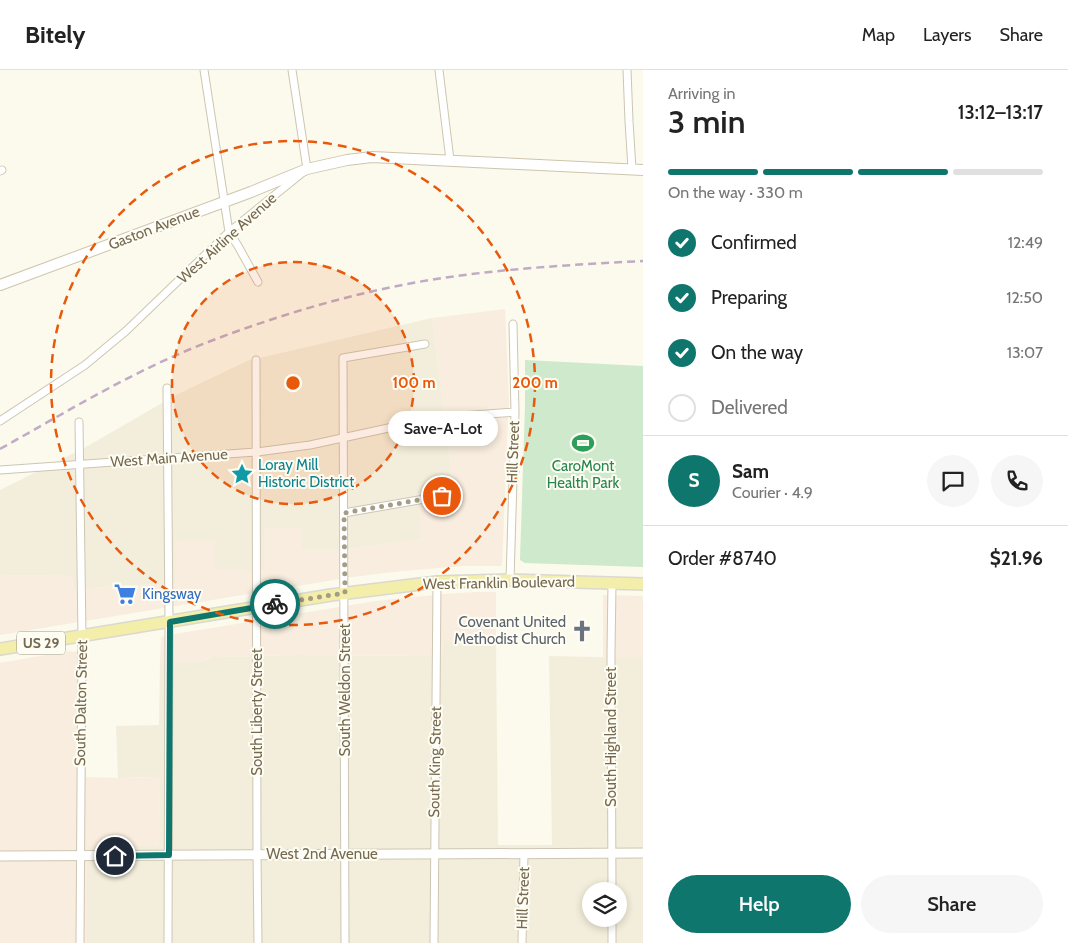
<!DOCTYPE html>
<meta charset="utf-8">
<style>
:root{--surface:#fff;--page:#f6f6f6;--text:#222;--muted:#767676;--line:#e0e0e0;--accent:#0f766e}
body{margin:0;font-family:Cabin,sans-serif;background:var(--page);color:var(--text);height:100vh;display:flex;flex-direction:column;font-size:19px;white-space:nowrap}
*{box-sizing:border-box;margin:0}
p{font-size:16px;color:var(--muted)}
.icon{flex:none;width:28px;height:28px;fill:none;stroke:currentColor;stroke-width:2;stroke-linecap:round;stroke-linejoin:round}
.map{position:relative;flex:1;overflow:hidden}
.drawer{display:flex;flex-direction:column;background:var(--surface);width:425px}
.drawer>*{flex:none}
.fabs{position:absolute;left:582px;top:812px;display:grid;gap:10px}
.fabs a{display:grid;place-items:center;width:45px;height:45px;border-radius:50%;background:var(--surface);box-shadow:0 2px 8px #0003;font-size:25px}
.pin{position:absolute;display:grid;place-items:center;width:42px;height:42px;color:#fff;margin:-21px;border:2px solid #fff;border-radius:50%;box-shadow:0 1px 5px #0007}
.courier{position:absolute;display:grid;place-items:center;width:50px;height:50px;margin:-25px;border:4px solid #0f766e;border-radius:50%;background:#fff;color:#222;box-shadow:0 1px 6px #0007}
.bubble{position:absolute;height:35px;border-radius:18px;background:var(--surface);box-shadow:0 2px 8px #0003;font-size:16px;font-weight:600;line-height:35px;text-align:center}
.overview em{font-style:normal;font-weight:600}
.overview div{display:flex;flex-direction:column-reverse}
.overview{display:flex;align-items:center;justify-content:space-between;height:85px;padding:0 25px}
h1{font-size:32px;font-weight:600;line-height:38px}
.bar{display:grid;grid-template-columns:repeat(4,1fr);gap:8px 5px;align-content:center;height:60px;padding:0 25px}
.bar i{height:6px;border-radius:4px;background:var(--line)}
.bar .active{background:var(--accent)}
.bar p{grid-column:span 4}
.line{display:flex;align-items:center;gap:12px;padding:0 25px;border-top:1px solid var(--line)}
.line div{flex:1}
.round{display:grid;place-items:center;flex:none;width:52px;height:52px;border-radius:26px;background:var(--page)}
ol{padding:0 25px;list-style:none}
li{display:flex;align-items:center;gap:15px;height:55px}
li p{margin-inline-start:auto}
li .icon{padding:5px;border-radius:50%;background:var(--accent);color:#fff;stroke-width:4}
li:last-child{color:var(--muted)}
li i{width:28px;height:28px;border:2px solid var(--line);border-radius:50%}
.button{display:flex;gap:10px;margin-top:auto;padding:10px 25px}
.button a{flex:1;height:58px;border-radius:30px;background:var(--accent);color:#fff;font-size:20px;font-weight:600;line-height:58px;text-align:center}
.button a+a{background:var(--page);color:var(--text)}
header{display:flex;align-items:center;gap:30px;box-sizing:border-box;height:70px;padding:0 25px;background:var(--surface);border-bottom:1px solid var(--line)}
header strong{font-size:24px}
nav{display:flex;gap:28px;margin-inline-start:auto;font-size:18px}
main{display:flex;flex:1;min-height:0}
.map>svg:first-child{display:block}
.residential{fill:#f3eedb;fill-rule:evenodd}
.commercial{fill:#f8edde}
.green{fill:#cee9cb}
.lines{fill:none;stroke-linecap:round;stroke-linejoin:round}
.minor-casing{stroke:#cdc6b2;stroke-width:9}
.tertiary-casing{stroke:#cdc6b2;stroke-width:11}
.secondary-casing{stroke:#cec5ae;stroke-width:12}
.primary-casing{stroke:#dbd8d2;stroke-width:14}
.minor{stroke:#fff;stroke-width:7}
.tertiary{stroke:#fff;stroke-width:9}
.secondary{stroke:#fff;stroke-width:10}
.primary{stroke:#f4eeab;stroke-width:11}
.rail{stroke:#c1aac6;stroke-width:2.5;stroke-dasharray:8 5;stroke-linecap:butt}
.done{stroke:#a59c87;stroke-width:5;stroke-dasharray:0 9}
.route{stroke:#0f766e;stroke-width:6}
.ring{fill:none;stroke:#e8590c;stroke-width:2.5;stroke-dasharray:9 6}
.labels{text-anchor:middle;stroke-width:4;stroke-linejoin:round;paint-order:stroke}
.shield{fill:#fefdf3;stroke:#9f9581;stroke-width:1}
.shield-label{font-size:14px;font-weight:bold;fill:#766950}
.street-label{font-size:15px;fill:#766950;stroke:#fefdf3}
.culture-label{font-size:15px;fill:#0d838f;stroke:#fefdf3;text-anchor:start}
.leisure-label{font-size:15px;fill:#27864d;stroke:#fefdf3}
.shop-label{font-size:15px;fill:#366cbe;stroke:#fefdf3;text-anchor:start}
.worship-label{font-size:15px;fill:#5b616d;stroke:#fefdf3;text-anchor:end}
.centre{fill:#e8590c;stroke:#fefdf3;stroke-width:2.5}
.ring-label{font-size:15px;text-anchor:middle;font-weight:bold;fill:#e8590c;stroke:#fefdf3;stroke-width:4;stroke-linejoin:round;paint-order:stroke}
</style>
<header>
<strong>Bitely</strong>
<nav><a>Map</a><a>Layers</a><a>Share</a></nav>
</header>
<main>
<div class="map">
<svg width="643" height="873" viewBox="0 0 643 873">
<rect width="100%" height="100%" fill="#fbfaec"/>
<path class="residential" d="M432,248L455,431L422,469L350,479H302L264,458V500H215V471L175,513L73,519L72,506L0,505V420L86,377L176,325L247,291Z
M444,571L496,572L498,775H552L549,586L643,588V873H87V776L159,775L160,707L118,708L116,656L159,655L160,592H201L213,587L299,585L443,586ZM591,821H619V849H591Z"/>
<path class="commercial" d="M505,239L509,333L508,350L502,496H463L402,501L352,507L0,565V505L72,506L73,519L175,513V471L215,470V500H264V458H302V479H350L421,469L418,436L455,431L432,248Z
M477,522H496V572L444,571V586L299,585L213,587L201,592H160L161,567L175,564L376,531L444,524Z
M603,525L643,526V588H603Z
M88,579L86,707L118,708L160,707L159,776H87V873H0V593L69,581L73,582Z"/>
<path class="green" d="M525,290L643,296V497L525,493L520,490L525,336Z"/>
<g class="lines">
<g class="minor-casing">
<path id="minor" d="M204,0L229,162L238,176L258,212
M439,0L450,90
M627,0L629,51L632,99
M0,101L2,100
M256,290L257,784L258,873
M167,318L169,552L168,873
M0,351L85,295L126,261L229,162L307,99L292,0
M79,352L82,566L80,873
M0,400L257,382L310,375L416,352L447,347L515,342
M344,443L442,426
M510,510L515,342L513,254
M612,821L611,583L612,513
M612,849V873
M345,873L343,288L425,274
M434,873L437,512
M522,873L524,784"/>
</g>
<g class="tertiary-casing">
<path id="tertiary" d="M0,786L643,783"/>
</g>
<g class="secondary-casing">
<path id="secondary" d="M0,215L251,122L307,99L347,90L372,87L643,100"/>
</g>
<g class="primary-casing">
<path id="primary" d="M0,579L331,525L437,512L510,510L643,514"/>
</g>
<use href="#minor" class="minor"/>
<use href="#tertiary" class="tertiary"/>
<use href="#secondary" class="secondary"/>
<use href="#primary" class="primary"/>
<path class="rail" d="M0,379C68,341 135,300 208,272C276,246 346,225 418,212C492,199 568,195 643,191"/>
</g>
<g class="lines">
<path class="done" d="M275,534L345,523L344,443L442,426"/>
<path class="route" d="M115,786L169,785L170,552L275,534"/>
</g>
<circle cx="293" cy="313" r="121" fill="#e8590c" fill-opacity=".12"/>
<g class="ring">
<circle cx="293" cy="313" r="121"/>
<circle cx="293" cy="313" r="242"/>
</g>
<defs>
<g id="stadium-bare" transform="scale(1.725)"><path d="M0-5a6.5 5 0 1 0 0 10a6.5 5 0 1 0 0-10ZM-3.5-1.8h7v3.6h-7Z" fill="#2e9e5b" stroke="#fefdf3" stroke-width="2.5" paint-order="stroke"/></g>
<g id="sight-bare" transform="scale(1.725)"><path d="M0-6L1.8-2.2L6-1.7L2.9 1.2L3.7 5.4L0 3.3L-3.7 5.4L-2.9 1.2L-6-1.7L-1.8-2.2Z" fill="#0f9aa8" stroke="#fefdf3" stroke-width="2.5" paint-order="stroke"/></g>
<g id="supermarket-bare" transform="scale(1.725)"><path d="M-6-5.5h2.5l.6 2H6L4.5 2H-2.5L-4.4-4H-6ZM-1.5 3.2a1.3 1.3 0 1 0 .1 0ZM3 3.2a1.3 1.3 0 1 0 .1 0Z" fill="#3f7fe0" stroke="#fefdf3" stroke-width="2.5" paint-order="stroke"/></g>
<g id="church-bare" transform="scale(1.725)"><path d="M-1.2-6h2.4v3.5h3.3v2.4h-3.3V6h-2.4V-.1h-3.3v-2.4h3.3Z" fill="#6b7280" stroke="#fefdf3" stroke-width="2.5" paint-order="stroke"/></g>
</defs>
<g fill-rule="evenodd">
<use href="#stadium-bare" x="583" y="373"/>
<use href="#sight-bare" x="242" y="404"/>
<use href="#supermarket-bare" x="125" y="524"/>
<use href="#church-bare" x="582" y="561"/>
</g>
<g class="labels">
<rect class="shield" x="17" y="561.5" width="48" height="23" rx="4"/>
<g class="shield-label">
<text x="41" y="578">US 29</text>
</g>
<g class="street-label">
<text transform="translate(154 158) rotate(-21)" y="5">Gaston Avenue</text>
<text transform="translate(227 168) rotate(-42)" y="5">West Airline Avenue</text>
<text transform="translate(513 382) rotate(-88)" y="5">Hill Street</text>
<text transform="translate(169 388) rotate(-4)" y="5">West Main Avenue</text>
<text transform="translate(499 513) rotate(-1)" y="5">West Franklin Boulevard</text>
<text transform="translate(345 620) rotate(-90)" y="5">South Weldon Street</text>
<text transform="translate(81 633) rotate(-89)" y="5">South Dalton Street</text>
<text transform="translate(257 642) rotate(-90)" y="5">South Liberty Street</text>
<text transform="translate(611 667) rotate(-90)" y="5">South Highland Street</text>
<text transform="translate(435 692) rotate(-89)" y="5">South King Street</text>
<text x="322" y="789">West 2nd Avenue</text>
<text transform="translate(523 828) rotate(-88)" y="5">Hill Street</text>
</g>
<g class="culture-label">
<text x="258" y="400">Loray Mill<tspan x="258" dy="17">Historic District</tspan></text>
</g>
<g class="leisure-label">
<text x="583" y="401">CaroMont<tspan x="583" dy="17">Health Park</tspan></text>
</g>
<g class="shop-label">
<text x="142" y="529">Kingsway</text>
</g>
<g class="worship-label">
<text x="566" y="557">Covenant United<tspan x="566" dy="17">Methodist Church</tspan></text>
</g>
</g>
<circle cx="293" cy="313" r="8" class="centre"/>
<g class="ring-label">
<text x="414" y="318">100 m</text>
<text x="535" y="318">200 m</text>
</g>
</svg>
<div class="fabs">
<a><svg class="icon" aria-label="layers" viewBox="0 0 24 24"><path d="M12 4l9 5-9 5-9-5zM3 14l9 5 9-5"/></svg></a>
</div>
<div class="pin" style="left:442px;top:426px;background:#ea580c"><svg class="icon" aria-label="bag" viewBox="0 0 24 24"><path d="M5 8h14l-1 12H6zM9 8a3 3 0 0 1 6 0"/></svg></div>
<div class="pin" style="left:115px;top:786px;background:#1f2937"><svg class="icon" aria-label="home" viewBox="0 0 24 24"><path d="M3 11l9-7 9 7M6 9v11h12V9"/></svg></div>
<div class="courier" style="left:275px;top:534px"><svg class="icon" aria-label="bike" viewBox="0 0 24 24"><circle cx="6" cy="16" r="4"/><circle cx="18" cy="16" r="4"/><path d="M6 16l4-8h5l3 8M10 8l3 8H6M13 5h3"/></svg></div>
<div class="bubble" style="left:388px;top:341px;width:110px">Save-A-Lot</div>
</div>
<section class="drawer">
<div class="overview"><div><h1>3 min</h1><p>Arriving in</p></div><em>13:12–13:17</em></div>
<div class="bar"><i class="active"></i><i class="active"></i><i class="active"></i><i></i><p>On the way · 330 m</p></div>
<ol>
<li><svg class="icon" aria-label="check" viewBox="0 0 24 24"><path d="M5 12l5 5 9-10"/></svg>Confirmed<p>12:49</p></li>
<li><svg class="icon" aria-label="check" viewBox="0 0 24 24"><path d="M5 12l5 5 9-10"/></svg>Preparing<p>12:50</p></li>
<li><svg class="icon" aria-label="check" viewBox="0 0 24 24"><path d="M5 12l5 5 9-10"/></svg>On the way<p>13:07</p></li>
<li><i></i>Delivered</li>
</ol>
<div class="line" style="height:90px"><b class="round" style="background:var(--accent);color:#fff">S</b><div><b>Sam</b><p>Courier · 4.9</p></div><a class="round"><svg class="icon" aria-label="chat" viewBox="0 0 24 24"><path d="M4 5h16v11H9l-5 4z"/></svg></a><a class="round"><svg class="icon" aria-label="phone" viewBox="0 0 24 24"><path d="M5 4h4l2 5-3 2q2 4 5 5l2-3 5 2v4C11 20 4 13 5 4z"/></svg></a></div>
<div class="line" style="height:65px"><div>Order #8740</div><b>$21.96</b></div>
<div class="button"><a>Help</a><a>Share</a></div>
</section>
</main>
